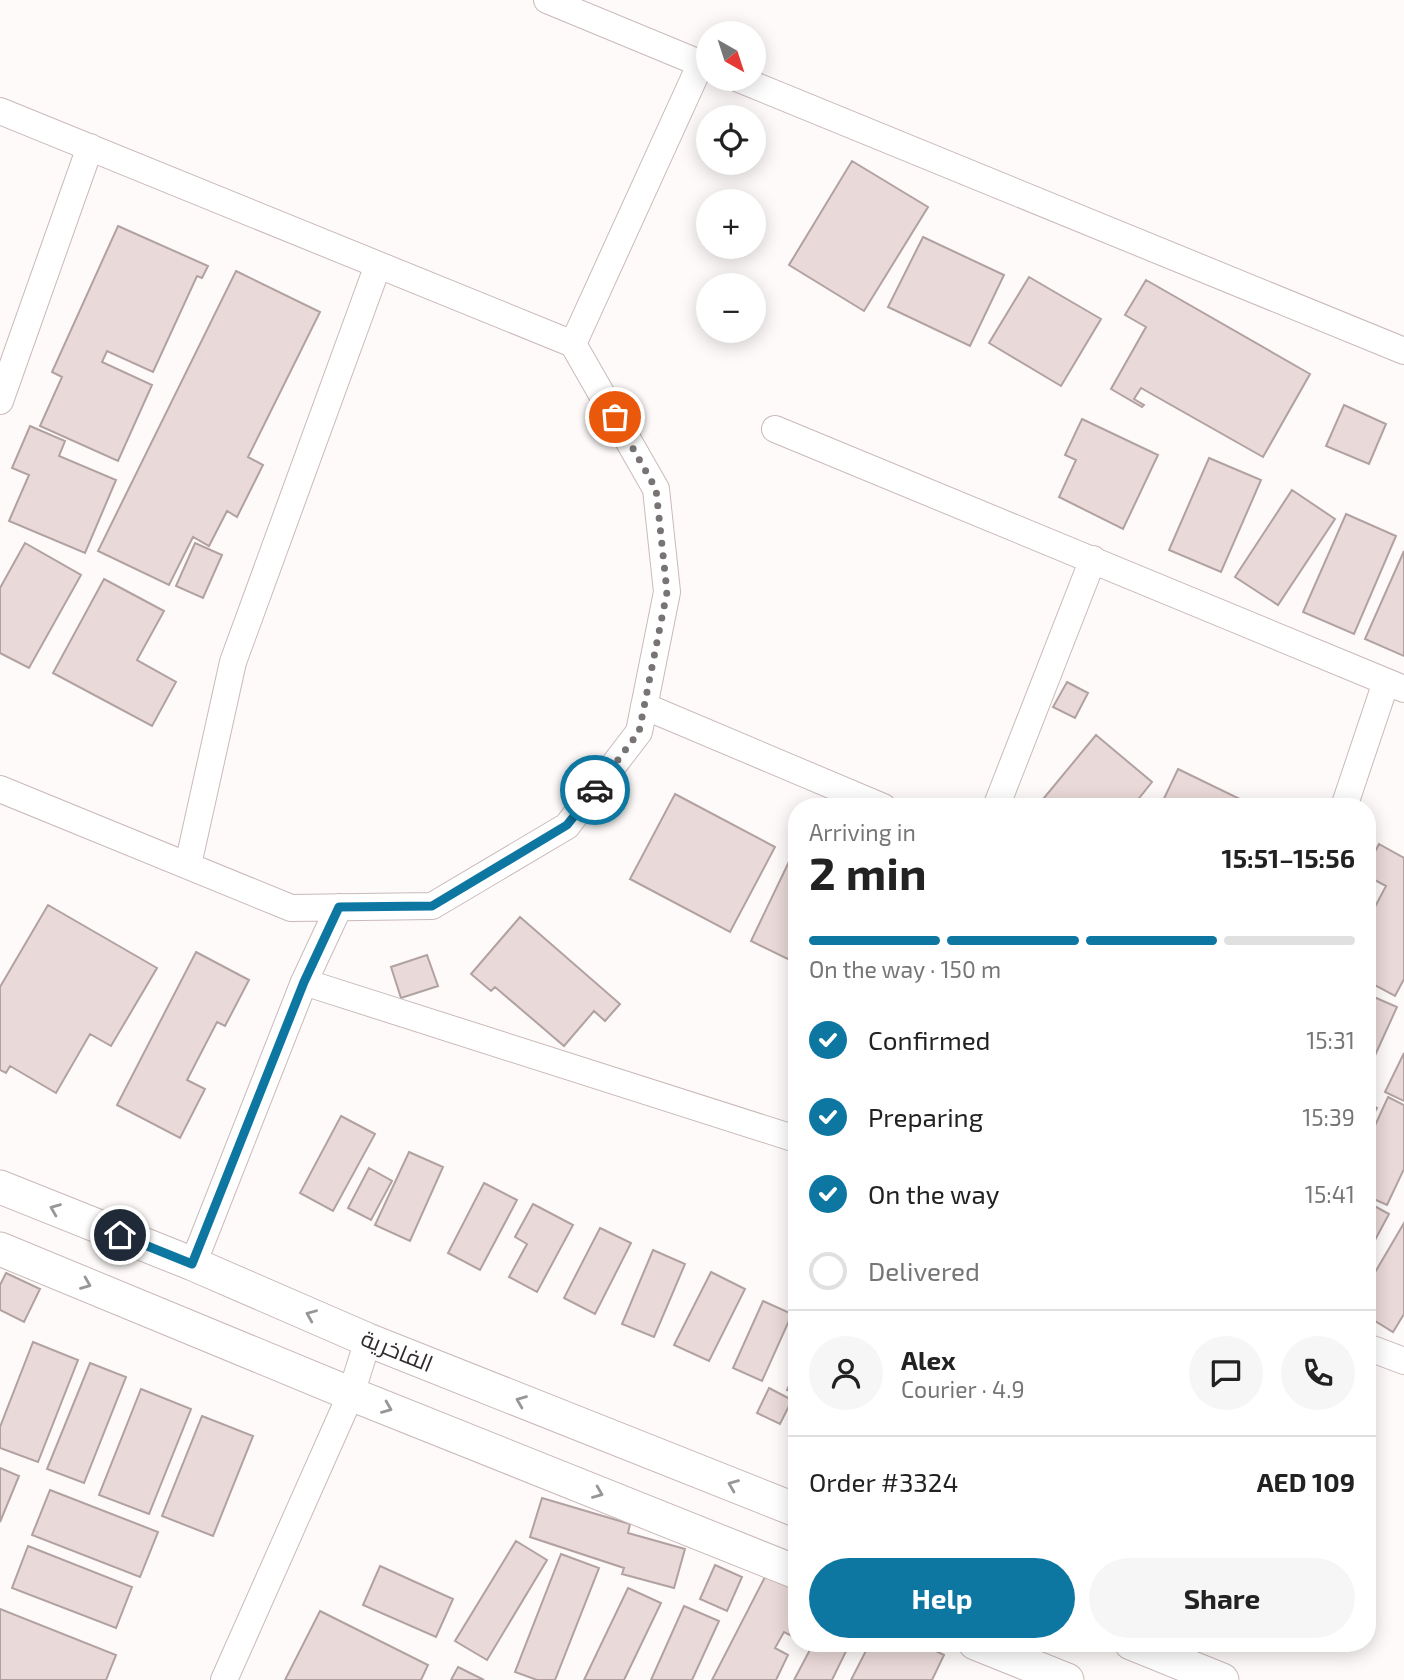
<!DOCTYPE html>
<meta charset="utf-8">
<style>
:root{--surface:#fff;--page:#f6f6f6;--text:#222;--muted:#767676;--line:#e0e0e0;--accent:#0d77a2}
body{margin:0;font-family:"Exo 2",Cairo,sans-serif;background:var(--page);color:var(--text);height:100vh;display:flex;flex-direction:column;font-size:26px;white-space:nowrap}
*{box-sizing:border-box;margin:0}
p{font-size:23px;color:var(--muted)}
.icon{flex:none;width:38px;height:38px;fill:none;stroke:currentColor;stroke-width:2;stroke-linecap:round;stroke-linejoin:round}
.map{position:relative;flex:1;overflow:hidden}
.drawer{position:absolute;left:788px;top:798px;width:588px;height:854px;display:flex;flex-direction:column;background:var(--surface);border-radius:28px;box-shadow:0 4px 18px #0003}
.drawer>*{flex:none}
.needle{width:46px;rotate:141deg}
.tools{position:absolute;left:696px;top:21px;display:grid;gap:14px}
.tools a{display:grid;place-items:center;width:70px;height:70px;border-radius:50%;background:var(--surface);box-shadow:0 4px 18px #0003;font-size:35px}
.pin{position:absolute;display:grid;place-items:center;width:60px;height:60px;color:#fff;margin:-30px;border:4px solid #fff;border-radius:50%;box-shadow:0 2px 7px #0007}
.courier{position:absolute;display:grid;place-items:center;width:70px;height:70px;margin:-35px;border:5px solid #0d77a2;border-radius:50%;background:#fff;color:#222;box-shadow:0 2px 9px #0007}
.overview em{font-style:normal;font-weight:700}
.overview div{display:flex;flex-direction:column-reverse}
.overview{display:flex;align-items:center;justify-content:space-between;height:119px;padding:0 21px}
h1{font-size:46px;font-weight:700;line-height:52px}
.bar{display:grid;grid-template-columns:repeat(4,1fr);gap:10px 7px;align-content:center;height:84px;padding:0 21px}
.bar i{height:9px;border-radius:5px;background:var(--line)}
.bar .on{background:var(--accent)}
.bar p{grid-column:span 4}
.line{display:flex;align-items:center;gap:18px;padding:0 21px;border-top:2px solid var(--line)}
.line div{flex:1}
.round{display:grid;place-items:center;flex:none;width:74px;height:74px;border-radius:37px;background:var(--page)}
ol{padding:0 21px;list-style:none}
li{display:flex;align-items:center;gap:21px;height:77px}
li p{margin-inline-start:auto}
li .icon{padding:7px;border-radius:50%;background:var(--accent);color:#fff;stroke-width:4}
li:last-child{color:var(--muted)}
li i{width:38px;height:38px;border:4px solid var(--line);border-radius:50%}
.action{display:flex;gap:14px;margin-top:auto;padding:14px 21px}
.action a{flex:1;height:80px;border-radius:42px;background:var(--accent);color:#fff;font-size:28px;font-weight:700;line-height:80px;text-align:center}
.action a+a{background:var(--page);color:var(--text)}
.map>svg:first-child{display:block}
.building{fill:#e9d9d8;stroke:#b1a2a1;stroke-width:2}
.lines{fill:none;stroke-linecap:round;stroke-linejoin:round}
.minor-casing{stroke:#c9bab9;stroke-width:28}
.tertiary-casing{stroke:#c9bab9;stroke-width:35}
.minor{stroke:#fff;stroke-width:26}
.tertiary{stroke:#fff;stroke-width:33}
.oneway{stroke:#989696}
.done{stroke:#797474;stroke-width:7;stroke-dasharray:0 12.6}
.route{stroke:#0d77a2;stroke-width:9}
.labels{text-anchor:middle;stroke-width:6;stroke-linejoin:round;paint-order:stroke}
.street-label{font-size:23px;fill:#322c2c;stroke:#fff}
</style>
<div class="map">
<svg width="1404" height="1680" viewBox="0 0 1404 1680">
<rect width="100%" height="100%" fill="#fdfaf9"/>
<path class="building" d="M852,161L928,207L864,311L789,265Z
M118,226L208,266L202,278L197,276L153,372L107,351L102,362L152,385L118,461L40,426L62,377L52,372Z
M923,237L1004,275L970,346L888,307Z
M236,271L320,312L248,457L263,465L237,517L227,511L209,546L193,537L169,585L98,551Z
M1029,277L1101,319L1061,386L989,343Z
M1146,280L1310,374L1263,457L1141,388L1134,399L1144,405L1142,407L1111,389L1146,327L1125,315Z
M1344,405L1386,424L1369,464L1326,446Z
M1082,419L1158,455L1123,529L1059,497L1076,460L1065,455Z
M30,426L65,441L59,456L116,480L85,553L9,521L29,475L12,468Z
M1209,458L1261,480L1221,572L1169,550Z
M1292,490L1335,519L1278,605L1235,577Z
M1346,514L1396,536L1354,634L1303,612Z
M25,543L81,575L29,668L0,653V588Z
M195,543L222,555L203,598L176,586Z
M1404,551V656L1365,639Z
M104,579L164,611L137,660L176,682L152,726L53,673Z
M1067,682L1088,693L1075,718L1053,707Z
M1096,735L1152,782L1132,807H1042L1039,804Z
M1178,769L1246,802L1244,807H1160Z
M675,794L775,847L730,932L630,879Z
M1379,844L1404,858V979L1395,996L1367,981V922L1386,886L1367,876V867Z
M796,847V963L751,941Z
M48,905L157,968L111,1046L90,1034L56,1093L10,1066L6,1073L0,1070V987Z
M520,917L620,1004L605,1021L594,1011L564,1046L495,987L491,991L471,974Z
M196,952L249,980L225,1026L217,1022L187,1080L205,1089L180,1138L117,1105Z
M427,955L438,986L401,998L391,967Z
M1367,994L1397,1007L1367,1073Z
M1404,1053V1101L1385,1092Z
M1388,1097L1404,1105V1169L1387,1205L1367,1196V1143Z
M1367,1101L1377,1108L1367,1125Z
M341,1116L375,1134L333,1211L300,1193Z
M409,1152L443,1167L410,1241L375,1225Z
M369,1168L392,1181L371,1220L348,1208Z
M484,1183L517,1200L480,1270L448,1253Z
M1367,1202L1389,1214L1367,1255Z
M533,1204L573,1225L537,1292L509,1277L527,1244L515,1237Z
M1404,1223V1314L1393,1332L1367,1316V1286Z
M600,1228L631,1243L595,1314L564,1298Z
M653,1250L685,1264L654,1337L622,1324Z
M711,1272L745,1289L709,1361L674,1345Z
M6,1273L40,1289L24,1322L0,1310V1285Z
M763,1301L792,1314L762,1381L733,1368Z
M33,1342L78,1360L38,1462L0,1448V1427Z
M90,1363L126,1377L84,1483L47,1469Z
M796,1371V1394L787,1390Z
M769,1388L792,1400L780,1424L757,1413Z
M141,1389L191,1409L149,1514L99,1495Z
M202,1416L253,1436L213,1536L162,1516Z
M0,1468L19,1476L0,1522Z
M50,1490L158,1532L140,1577L32,1535Z
M542,1498L630,1524L628,1533L685,1549L674,1588L622,1574L624,1568L530,1537Z
M516,1541L547,1560L487,1660L455,1641Z
M28,1546L132,1587L116,1628L12,1588Z
M561,1554L599,1568L555,1680H537L515,1672Z
M715,1565L742,1577L727,1611L700,1599Z
M380,1566L453,1599L436,1637L363,1605Z
M766,1575L796,1590V1638L784,1632L775,1648L788,1655L776,1680H712Z
M628,1588L661,1603L624,1680H584Z
M684,1606L719,1621L692,1680H651Z
M0,1609L116,1655L106,1680H0Z
M320,1611L428,1665L421,1680H285Z
M806,1643H850L832,1680H794L812,1646Z
M870,1643H920L944,1655L932,1680H851Z
M458,1667L484,1680H451Z"/>
<g class="lines">
<g class="minor-casing">
<path id="minor" d="M547,0L709,67
M739,79L1404,351
M0,111L573,344L656,489L667,592L639,732L567,826L432,906L291,908L0,789
M573,344L701,63
M0,401L90,147
M775,429L1404,689
M644,706L883,807
M996,807L1093,559
M1344,807L1386,682
M188,865L233,662L378,265
M304,982L796,1139
M193,1264L304,982L339,907
M1367,1347L1404,1361
M224,1680L351,1394L368,1340"/>
</g>
<g class="tertiary-casing">
<path id="tertiary" d="M0,1187L193,1264L368,1340L796,1510
M0,1249L351,1394L796,1572
M975,1643L1067,1680
M1131,1643L1222,1680"/>
</g>
<use href="#minor" class="minor"/>
<use href="#tertiary" class="tertiary"/>
</g>
<defs><path id="oneway-chevron" d="M-2-3.5L2.5 0L-2 3.5" fill="none" stroke-width="1.6" stroke-linecap="round" stroke-linejoin="round" transform="scale(1.75)"/></defs>
<g class="oneway">
<use href="#oneway-chevron" transform="translate(55 1209) rotate(-158)"/>
<use href="#oneway-chevron" transform="translate(86 1284) rotate(22)"/>
<use href="#oneway-chevron" transform="translate(311 1315) rotate(-157)"/>
<use href="#oneway-chevron" transform="translate(521 1401) rotate(-158)"/>
<use href="#oneway-chevron" transform="translate(387 1408) rotate(22)"/>
<use href="#oneway-chevron" transform="translate(733 1485) rotate(-158)"/>
<use href="#oneway-chevron" transform="translate(598 1493) rotate(22)"/>
</g>
<g class="lines">
<path class="done" d="M595,790L639,732L667,592L656,489L615,417"/>
<path class="route" d="M120,1235L192,1264L304,982L339,907L432,906L567,825L595,790"/>
</g>
<g class="labels">
<g class="street-label">
<text transform="translate(397 1351) rotate(22)" y="8">الفاخرية</text>
</g>
</g>
</svg>
<div class="tools">
<a><svg class="needle" viewBox="-14 -14 28 28"><path d="M0-13l5 13h-10z" fill="#e53935"/><path d="M0 13l5-13h-10z" fill="#767676"/></svg></a>
<a><svg class="icon" aria-label="locate" viewBox="0 0 24 24"><circle cx="12" cy="12" r="6"/><path d="M12 2v4M12 18v4M2 12h4M18 12h4"/></svg></a>
<a>+</a>
<a>−</a>
</div>
<div class="pin" style="left:615px;top:417px;background:#ea580c"><svg class="icon" aria-label="bag" viewBox="0 0 24 24"><path d="M5 8h14l-1 12H6zM9 8a3 3 0 0 1 6 0"/></svg></div>
<div class="pin" style="left:120px;top:1235px;background:#1f2937"><svg class="icon" aria-label="home" viewBox="0 0 24 24"><path d="M3 11l9-7 9 7M6 9v11h12V9"/></svg></div>
<div class="courier" style="left:595px;top:790px"><svg class="icon" aria-label="car" viewBox="0 0 24 24"><path d="M5 17H2v-5l4-1 3-4h7l3 4 3 1v5h-3M9 17h6M6 11h13"/><circle cx="7" cy="17" r="2"/><circle cx="17" cy="17" r="2"/></svg></div>
<section class="drawer">
<div class="overview"><div><h1>2 min</h1><p>Arriving in</p></div><em>15:51–15:56</em></div>
<div class="bar"><i class="on"></i><i class="on"></i><i class="on"></i><i></i><p>On the way · 150 m</p></div>
<ol>
<li><svg class="icon" aria-label="check" viewBox="0 0 24 24"><path d="M5 12l5 5 9-10"/></svg>Confirmed<p>15:31</p></li>
<li><svg class="icon" aria-label="check" viewBox="0 0 24 24"><path d="M5 12l5 5 9-10"/></svg>Preparing<p>15:39</p></li>
<li><svg class="icon" aria-label="check" viewBox="0 0 24 24"><path d="M5 12l5 5 9-10"/></svg>On the way<p>15:41</p></li>
<li><i></i>Delivered</li>
</ol>
<div class="line" style="height:126px"><a class="round"><svg class="icon" aria-label="person" viewBox="0 0 24 24"><circle cx="12" cy="8" r="4"/><path d="M4 21q1-7 8-7t8 7"/></svg></a><div><b>Alex</b><p>Courier · 4.9</p></div><a class="round"><svg class="icon" aria-label="chat" viewBox="0 0 24 24"><path d="M4 5h16v11H9l-5 4z"/></svg></a><a class="round"><svg class="icon" aria-label="phone" viewBox="0 0 24 24"><path d="M5 4h4l2 5-3 2q2 4 5 5l2-3 5 2v4C11 20 4 13 5 4z"/></svg></a></div>
<div class="line" style="height:91px"><div>Order #3324</div><b>AED 109</b></div>
<div class="action"><a>Help</a><a>Share</a></div>
</section>
</div>
